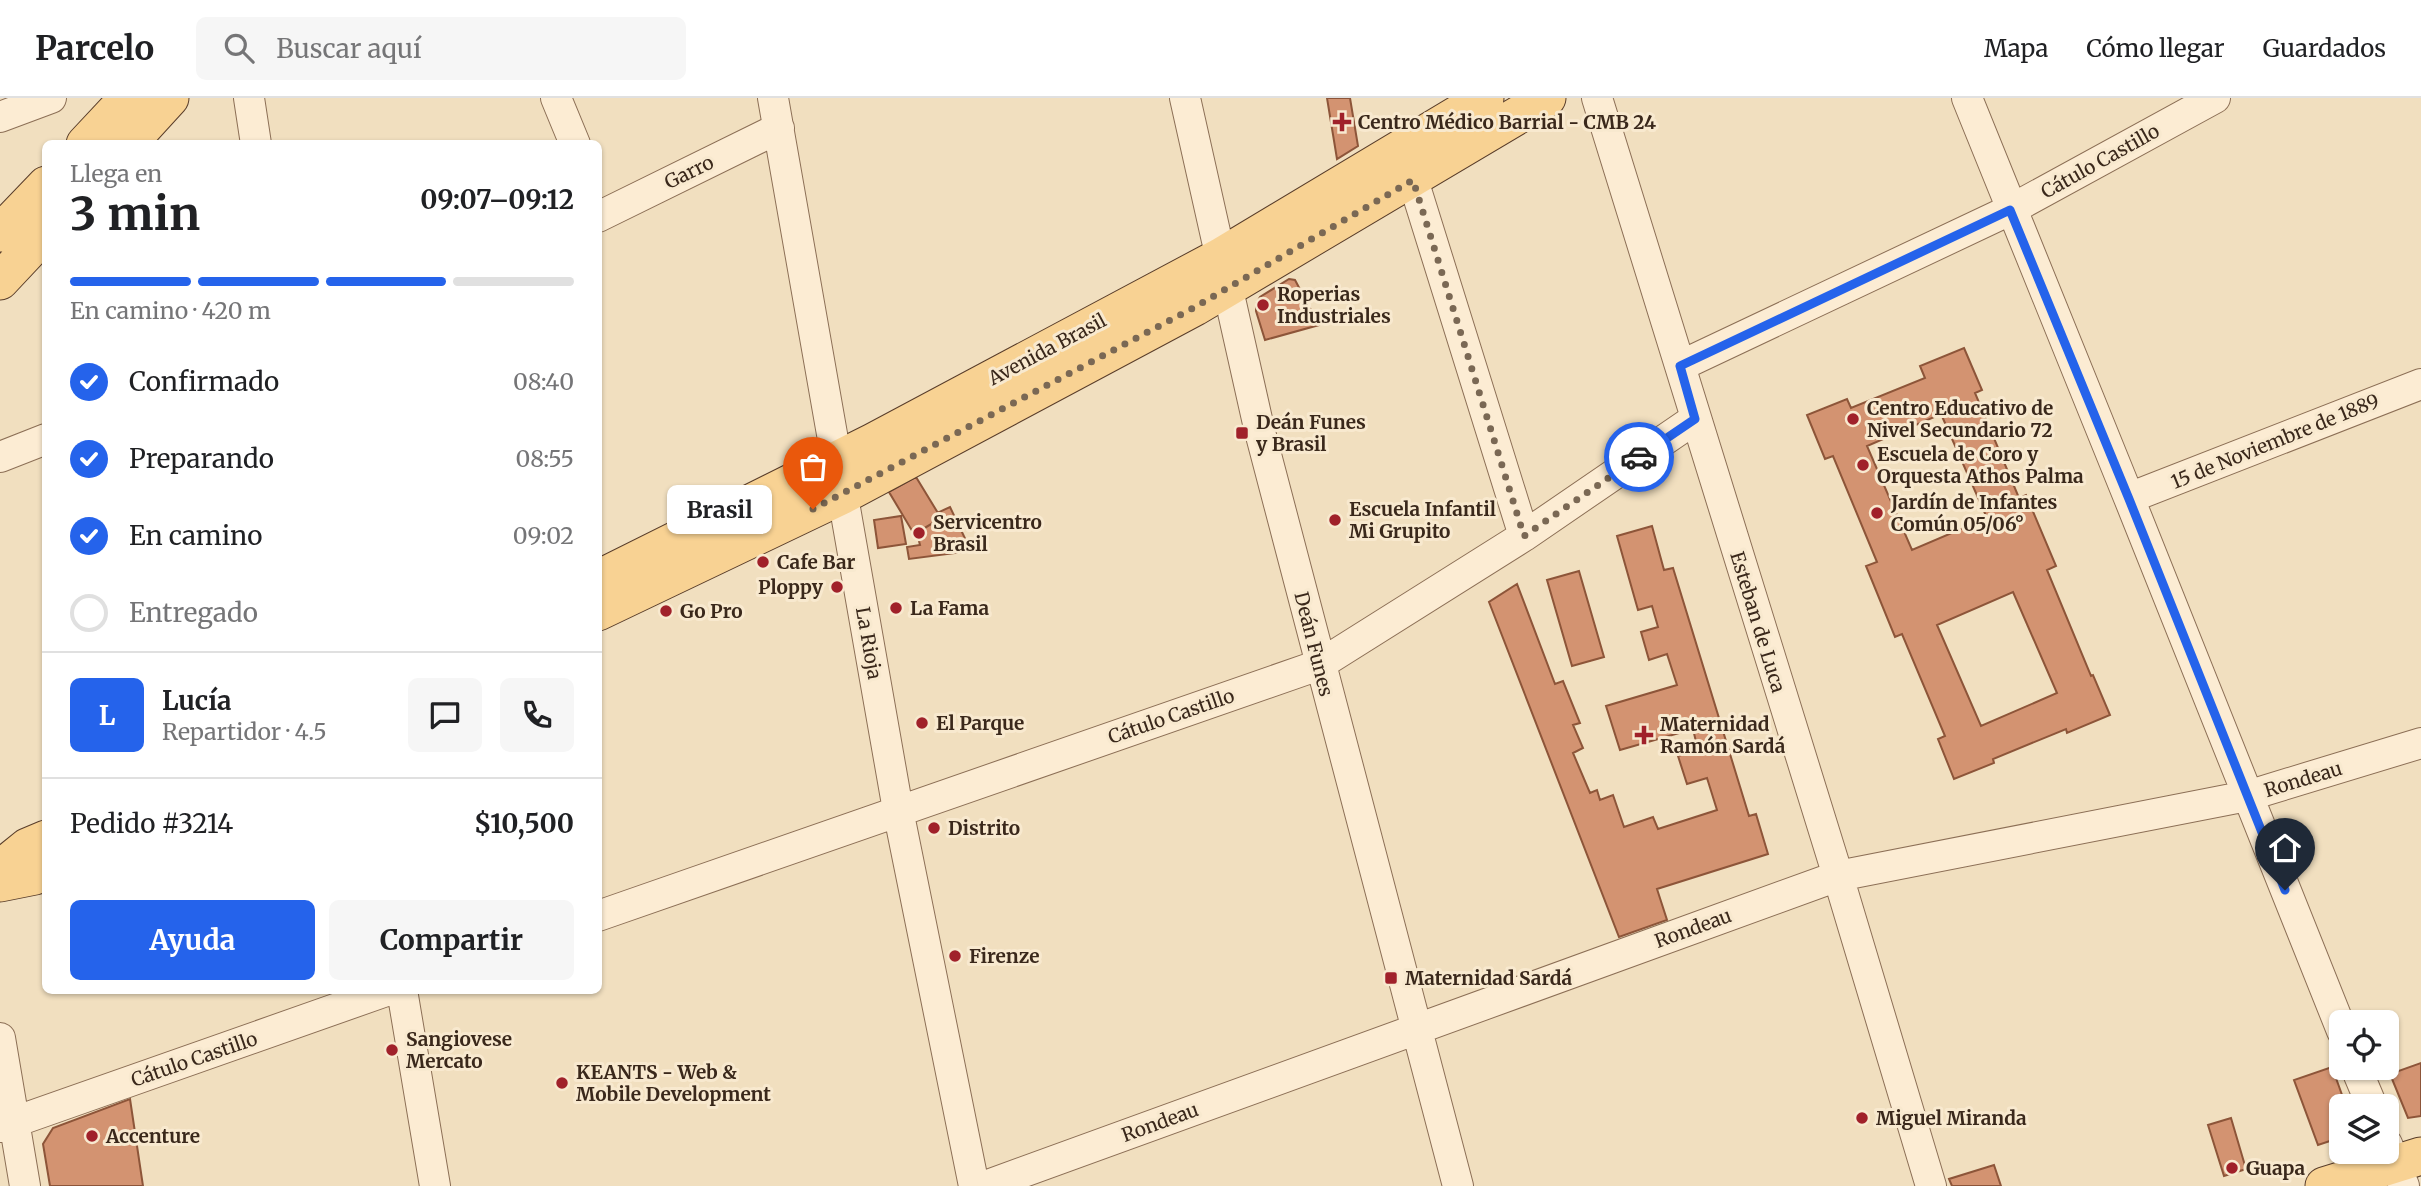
<!DOCTYPE html>
<html lang="es">
<meta charset="utf-8">
<style>
:root{--surface:#fff;--page:#f6f6f6;--text:#202124;--muted:#757577;--line:#e0e0e0;--accent:#2563eb}
body{margin:0;font-family:Merriweather,serif;background:var(--page);color:var(--text);height:100vh;display:flex;flex-direction:column;font-size:26px;white-space:nowrap}
*{box-sizing:border-box;margin:0}
p{font-size:23px;color:var(--muted)}
.icon{flex:none;width:38px;height:38px;fill:none;stroke:currentColor;stroke-width:2;stroke-linecap:round;stroke-linejoin:round}
.map{position:relative;flex:1;overflow:hidden}
.side{position:absolute;left:42px;top:42px;width:560px;height:854px;display:flex;flex-direction:column;background:var(--surface);border-radius:10px;box-shadow:0 2px 5px #0004}
.side>*{flex:none}
.buttons{position:absolute;left:2329px;top:912px;display:grid;gap:14px}
.buttons a{display:grid;place-items:center;width:70px;height:70px;border-radius:10px;background:var(--surface);box-shadow:0 2px 5px #0004;font-size:35px}
.pin{position:absolute;display:grid;place-items:center;width:60px;height:60px;color:#fff;margin:-72px -30px;border-radius:50% 50% 50% 0;rotate:-45deg;box-shadow:0 0 7px #0007}
.pin .icon{rotate:45deg}
.courier{position:absolute;display:grid;place-items:center;width:70px;height:70px;margin:-35px;border:5px solid #2563eb;border-radius:50%;background:#fff;color:#222;box-shadow:0 2px 9px #0007}
.bubble{position:absolute;height:49px;border-radius:10px;background:var(--surface);box-shadow:0 2px 5px #0004;font-size:23px;font-weight:700;line-height:49px;text-align:center}
.head em{font-style:normal;font-weight:700}
.head div{display:flex;flex-direction:column-reverse}
.head{display:flex;align-items:center;justify-content:space-between;height:119px;padding:0 28px}
h1{font-size:46px;font-weight:700;line-height:52px}
.bar{display:grid;grid-template-columns:repeat(4,1fr);gap:10px 7px;align-content:center;height:84px;padding:0 28px}
.bar i{height:9px;border-radius:5px;background:var(--line)}
.bar .active{background:var(--accent)}
.bar p{grid-column:span 4}
.line{display:flex;align-items:center;gap:18px;padding:0 28px;border-top:2px solid var(--line)}
.line div{flex:1}
.round{display:grid;place-items:center;flex:none;width:74px;height:74px;border-radius:10px;background:var(--page)}
ol{padding:0 28px;list-style:none}
li{display:flex;align-items:center;gap:21px;height:77px}
li p{margin-inline-start:auto}
li .icon{padding:7px;border-radius:50%;background:var(--accent);color:#fff;stroke-width:4}
li:last-child{color:var(--muted)}
li i{width:38px;height:38px;border:4px solid var(--line);border-radius:50%}
.button{display:flex;gap:14px;margin-top:auto;padding:14px 28px}
.button a{flex:1;height:80px;border-radius:10px;background:var(--accent);color:#fff;font-size:28px;font-weight:700;line-height:80px;text-align:center}
.button a+a{background:var(--page);color:var(--text)}
header{display:flex;align-items:center;gap:42px;box-sizing:border-box;height:98px;padding:0 35px;background:var(--surface);border-bottom:2px solid var(--line)}
header strong{font-size:33px}
nav{display:flex;gap:38px;margin-inline-start:auto;font-size:24px}
.search{width:490px;height:63px;background:var(--page);display:flex;align-items:center;gap:18px;box-sizing:border-box;padding:0 24px;border-radius:10px;color:var(--muted);font-size:26px}
.map>svg:first-child{display:block}
.building{fill:#d39371;stroke:#8d5539;stroke-width:2;fill-rule:evenodd}
.lines{fill:none;stroke-linecap:round;stroke-linejoin:round}
.minor-casing{stroke:#8c6f56;stroke-width:32}
.major-casing{stroke:#593d2a;stroke-width:39}
.minor{stroke:#fcecd3;stroke-width:30}
.major{stroke:#f8d293;stroke-width:37}
.done{stroke:#7a6854;stroke-width:7;stroke-dasharray:0 12.6}
.route{stroke:#2563eb;stroke-width:9}
.poi-dot{fill:#a0212a;stroke:#f8e9cf;stroke-width:2.5}
.labels{text-anchor:middle;stroke-width:6;stroke-linejoin:round;paint-order:stroke}
.poi-label{font-size:19px;font-weight:bold;fill:#3a281b;stroke:#f8e9cf;text-anchor:start}
.street-label{font-size:19px;fill:#3a281b;stroke:#f8e9cf}
</style>
<header>
<strong>Parcelo</strong>
<div class="search"><svg class="icon" aria-label="search" viewBox="0 0 24 24"><circle cx="10" cy="10" r="6"/><path d="M15 15l6 6"/></svg>Buscar aquí</div>
<nav><a>Mapa</a><a>Cómo llegar</a><a>Guardados</a></nav>
</header>
<div class="map">
<svg width="2421" height="1088" viewBox="0 0 2421 1088">
<rect width="100%" height="100%" fill="#f1dfbf"/>
<path class="building" d="M1327,0H1350L1358,48L1337,61Z
M1289,181L1295,182L1319,227L1265,242L1256,213V206L1260,199Z
M1964,250L1982,292L1975,295L2019,400L2026,397L2056,468L2047,472L2091,578L2093,577L2110,617L2067,635L2066,631L1993,661L1994,665L1954,681L1938,641L1945,638L1902,536L1895,539L1866,468L1877,464L1833,358L1825,361L1807,317L1847,301L1851,310L1925,280L1920,268ZM1941,316L1987,420L1912,452L1867,348ZM2013,494L2057,595L1981,628L1937,527Z
M916,379L941,420L914,436L889,394Z
M950,409L971,453L909,461L907,449L920,447L917,435L941,420L937,415Z
M901,418L906,446L878,450L874,422Z
M1652,428L1664,472L1673,470L1749,718L1756,716L1768,756L1657,791L1667,822L1619,839L1489,504L1517,486L1555,586L1563,583L1580,625L1573,627L1583,650L1573,655L1590,695L1597,692L1600,702L1613,697L1624,729L1653,719L1658,731L1717,712L1707,680L1687,686L1678,658L1698,652L1693,631L1620,652L1606,608L1677,587L1667,556L1649,562L1641,534L1658,529L1652,508L1638,512L1617,438Z
M1579,473L1604,559L1572,568L1547,482Z
M2421,965V1018L2408,1020L2390,976Z
M2332,969L2346,1008H2342V1039L2318,1047L2294,982Z
M130,1001L143,1088H50L43,1046L53,1030Z
M2231,1020L2246,1071L2224,1078L2208,1027Z
M1994,1067L2001,1088H1952L1949,1081Z"/>
<g class="lines">
<g class="minor-casing">
<path id="minor" d="M249,0L256,46
M556,0L575,46
M773,0L898,712L974,1088
M1185,0L1259,330L1458,1088
M1597,0L1838,778L1931,1088
M1967,0L2129,400L2342,933
M0,19L51,0
M1413,82L1524,438
M598,119L779,30
M1680,268L2010,112L2215,0
M0,359L46,341
M2129,400L2421,286
M598,818L1319,567L1524,438L1695,321
M402,892L435,1088
M0,940L25,1088
M2356,970L2372,1008
M0,1029L389,892
M2387,1046L2404,1088
M985,1088L1838,778L2247,698L2421,645"/>
</g>
<g class="major-casing">
<path id="major" d="M85,46L128,0
M128,46L170,0
M0,135L46,87
M0,183L46,134
M598,481L873,344L1220,159L1485,0
M598,514L843,397L1195,209L1547,0
M0,771L27,749L46,741
M0,785L35,778L46,773
M2324,1088L2421,1058"/>
</g>
<use href="#minor" class="minor"/>
<use href="#major" class="major"/>
</g>
<g class="lines">
<path class="done" d="M813,411L1195,209L1413,82L1524,438L1639,359"/>
<path class="route" d="M1639,359L1695,321L1680,268L2010,112L2129,401L2285,792"/>
</g>
<g class="poi-dot">
<path d="M1338.5 13.5h7v7h7v7h-7v7h-7v-7h-7v-7h7z"/>
<circle cx="1263" cy="207" r="7"/>
<circle cx="1853" cy="321" r="7"/>
<rect x="1235" y="328" width="14" height="14" rx="3.5"/>
<circle cx="1863" cy="367" r="7"/>
<circle cx="1877" cy="415" r="7"/>
<circle cx="1335" cy="422" r="7"/>
<circle cx="919" cy="435" r="7"/>
<circle cx="763" cy="464" r="7"/>
<circle cx="837" cy="489" r="7"/>
<circle cx="896" cy="510" r="7"/>
<circle cx="666" cy="513" r="7"/>
<circle cx="922" cy="625" r="7"/>
<path d="M1640.5 626.5h7v7h7v7h-7v7h-7v-7h-7v-7h7z"/>
<circle cx="934" cy="730" r="7"/>
<circle cx="955" cy="858" r="7"/>
<rect x="1384" y="873" width="14" height="14" rx="3.5"/>
<circle cx="392" cy="952" r="7"/>
<circle cx="562" cy="985" r="7"/>
<circle cx="1862" cy="1020" r="7"/>
<circle cx="92" cy="1038" r="7"/>
<circle cx="2232" cy="1070" r="7"/>
</g>
<g class="labels">
<g class="poi-label">
<text x="1358" y="31">Centro Médico Barrial - CMB 24</text>
<text x="1277" y="203">Roperias<tspan x="1277" dy="22">Industriales</tspan></text>
<text x="1867" y="317">Centro Educativo de<tspan x="1867" dy="22">Nivel Secundario 72</tspan></text>
<text x="1256" y="331">Deán Funes<tspan x="1256" dy="22">y Brasil</tspan></text>
<text x="1877" y="363">Escuela de Coro y<tspan x="1877" dy="22">Orquesta Athos Palma</tspan></text>
<text x="1891" y="411">Jardín de Infantes<tspan x="1891" dy="22">Común 05/06°</tspan></text>
<text x="1349" y="418">Escuela Infantil<tspan x="1349" dy="22">Mi Grupito</tspan></text>
<text x="933" y="431">Servicentro<tspan x="933" dy="22">Brasil</tspan></text>
<text x="777" y="471">Cafe Bar</text>
<text x="823" y="496" text-anchor="end">Ploppy</text>
<text x="910" y="517">La Fama</text>
<text x="680" y="520">Go Pro</text>
<text x="936" y="632">El Parque</text>
<text x="1660" y="633">Maternidad<tspan x="1660" dy="22">Ramón Sardá</tspan></text>
<text x="948" y="737">Distrito</text>
<text x="969" y="865">Firenze</text>
<text x="1405" y="887">Maternidad Sardá</text>
<text x="406" y="948">Sangiovese<tspan x="406" dy="22">Mercato</tspan></text>
<text x="576" y="981">KEANTS - Web &amp;<tspan x="576" dy="22">Mobile Development</tspan></text>
<text x="1876" y="1027">Miguel Miranda</text>
<text x="106" y="1045">Accenture</text>
<text x="2246" y="1077">Guapa</text>
</g>
<g class="street-label">
<text transform="translate(2100 63) rotate(-29)" y="7">Cátulo Castillo</text>
<text transform="translate(689 74) rotate(-26)" y="7">Garro</text>
<text transform="translate(1047 251) rotate(-28)" y="7">Avenida Brasil</text>
<text transform="translate(2275 343) rotate(-22)" y="7">15 de Noviembre de 1889</text>
<text transform="translate(1758 524) rotate(73)" y="7">Esteban de Luca</text>
<text transform="translate(869 545) rotate(80)" y="7">La Rioja</text>
<text transform="translate(1314 546) rotate(76)" y="7">Deán Funes</text>
<text transform="translate(1171 618) rotate(-19)" y="7">Cátulo Castillo</text>
<text transform="translate(2303 681) rotate(-17)" y="7">Rondeau</text>
<text transform="translate(1693 830) rotate(-20)" y="7">Rondeau</text>
<text transform="translate(194 961) rotate(-19)" y="7">Cátulo Castillo</text>
<text transform="translate(1160 1024) rotate(-20)" y="7">Rondeau</text>
</g>
</g>
</svg>
<div class="buttons">
<a><svg class="icon" aria-label="locate" viewBox="0 0 24 24"><circle cx="12" cy="12" r="6"/><path d="M12 2v4M12 18v4M2 12h4M18 12h4"/></svg></a>
<a><svg class="icon" aria-label="layers" viewBox="0 0 24 24"><path d="M12 4l9 5-9 5-9-5zM3 14l9 5 9-5"/></svg></a>
</div>
<div class="pin" style="left:813px;top:411px;background:#ea580c"><svg class="icon" aria-label="bag" viewBox="0 0 24 24"><path d="M5 8h14l-1 12H6zM9 8a3 3 0 0 1 6 0"/></svg></div>
<div class="pin" style="left:2285px;top:792px;background:#1f2937"><svg class="icon" aria-label="home" viewBox="0 0 24 24"><path d="M3 11l9-7 9 7M6 9v11h12V9"/></svg></div>
<div class="courier" style="left:1639px;top:359px"><svg class="icon" aria-label="car" viewBox="0 0 24 24"><path d="M5 17H2v-5l4-1 3-4h7l3 4 3 1v5h-3M9 17h6M6 11h13"/><circle cx="7" cy="17" r="2"/><circle cx="17" cy="17" r="2"/></svg></div>
<div class="bubble" style="left:667px;top:387px;width:105px">Brasil</div>
<section class="side">
<div class="head"><div><h1>3 min</h1><p>Llega en</p></div><em>09:07–09:12</em></div>
<div class="bar"><i class="active"></i><i class="active"></i><i class="active"></i><i></i><p>En camino · 420 m</p></div>
<ol>
<li><svg class="icon" aria-label="check" viewBox="0 0 24 24"><path d="M5 12l5 5 9-10"/></svg>Confirmado<p>08:40</p></li>
<li><svg class="icon" aria-label="check" viewBox="0 0 24 24"><path d="M5 12l5 5 9-10"/></svg>Preparando<p>08:55</p></li>
<li><svg class="icon" aria-label="check" viewBox="0 0 24 24"><path d="M5 12l5 5 9-10"/></svg>En camino<p>09:02</p></li>
<li><i></i>Entregado</li>
</ol>
<div class="line" style="height:126px"><b class="round" style="background:var(--accent);color:#fff">L</b><div><b>Lucía</b><p>Repartidor · 4.5</p></div><a class="round"><svg class="icon" aria-label="chat" viewBox="0 0 24 24"><path d="M4 5h16v11H9l-5 4z"/></svg></a><a class="round"><svg class="icon" aria-label="phone" viewBox="0 0 24 24"><path d="M5 4h4l2 5-3 2q2 4 5 5l2-3 5 2v4C11 20 4 13 5 4z"/></svg></a></div>
<div class="line" style="height:91px"><div>Pedido #3214</div><b>$10,500</b></div>
<div class="button"><a>Ayuda</a><a>Compartir</a></div>
</section>
</div>
